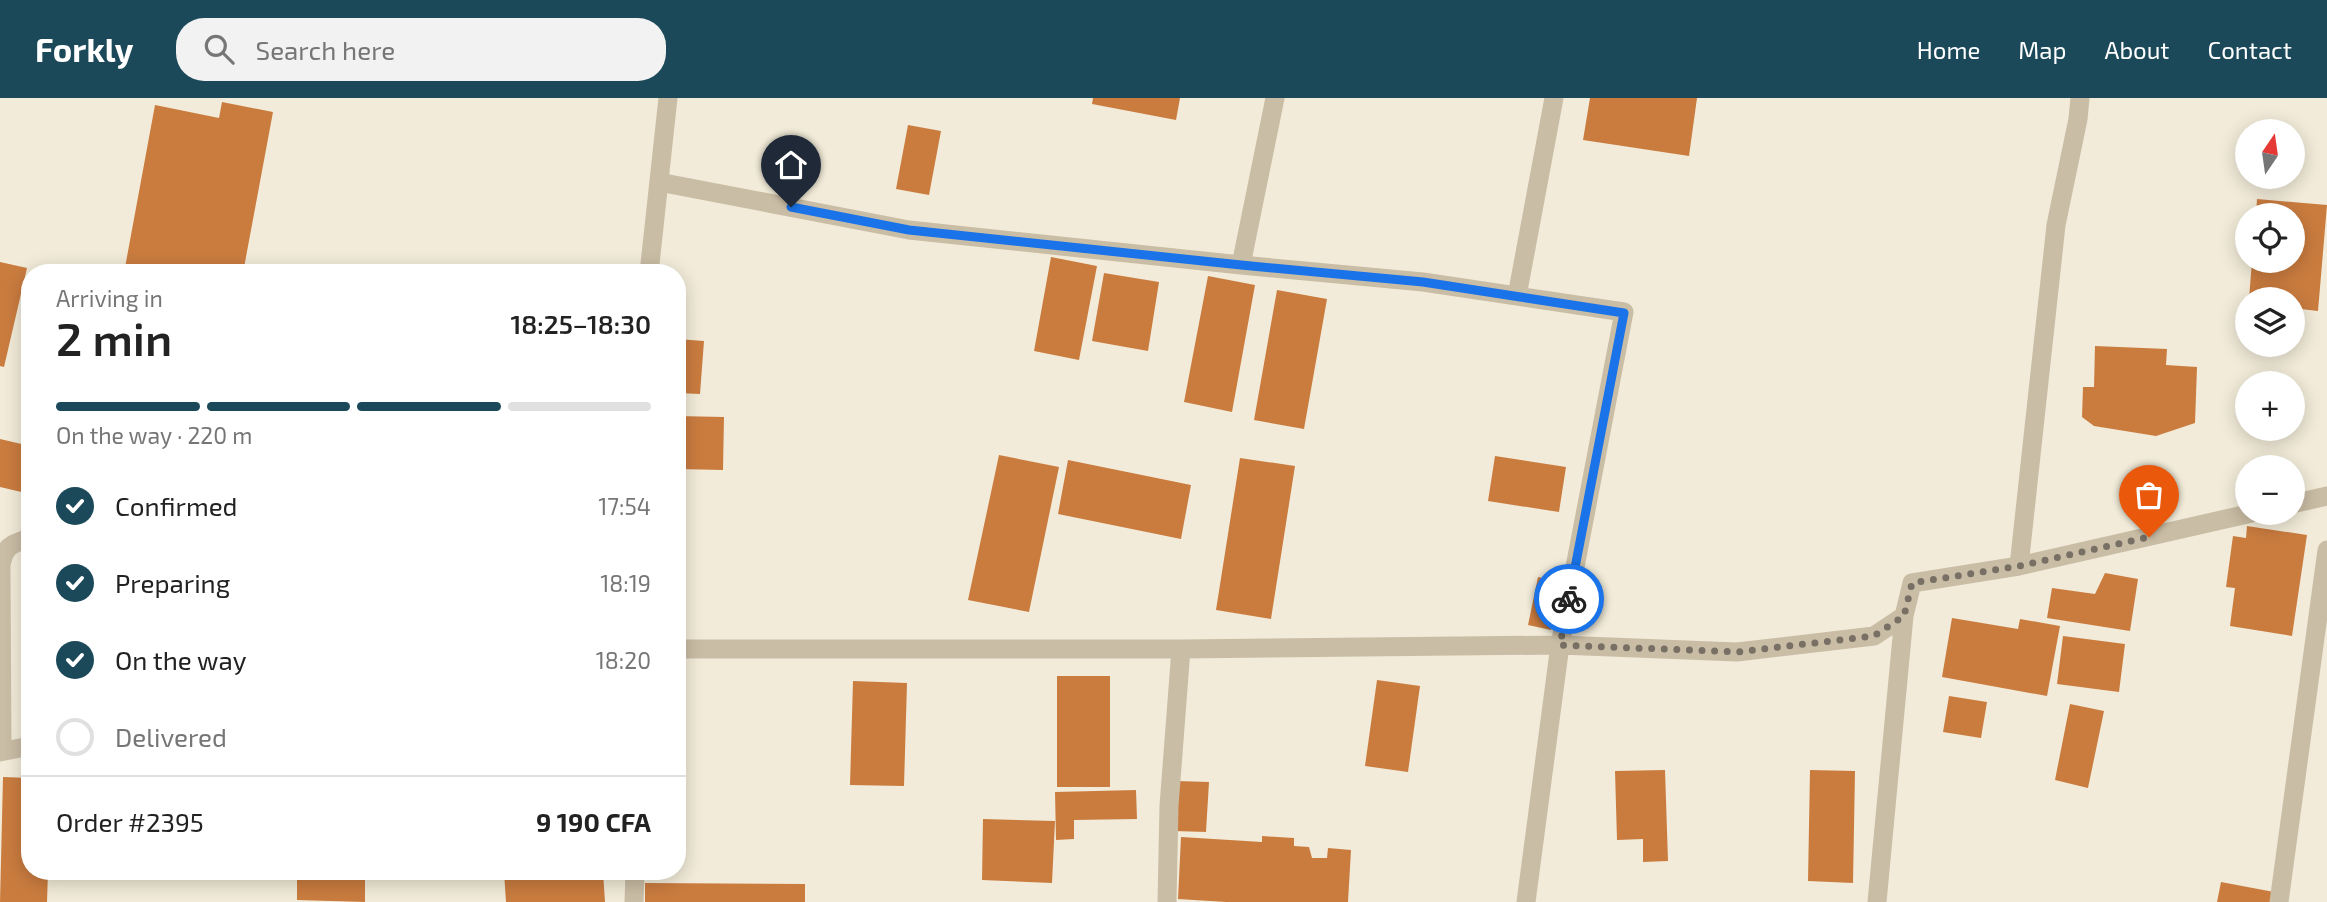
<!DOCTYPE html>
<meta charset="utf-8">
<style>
:root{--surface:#fff;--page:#f2f2f2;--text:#222;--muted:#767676;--line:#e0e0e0;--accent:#1b4959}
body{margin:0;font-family:"Exo 2",sans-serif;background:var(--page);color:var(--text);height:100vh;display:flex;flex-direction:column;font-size:26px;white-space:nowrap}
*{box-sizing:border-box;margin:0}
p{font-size:23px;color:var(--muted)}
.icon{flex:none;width:38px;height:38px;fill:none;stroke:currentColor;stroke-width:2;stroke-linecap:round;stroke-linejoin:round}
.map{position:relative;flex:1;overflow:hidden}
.panel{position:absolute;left:21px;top:166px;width:665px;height:616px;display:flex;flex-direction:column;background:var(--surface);border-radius:28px;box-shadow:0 4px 18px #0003}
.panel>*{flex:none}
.needle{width:46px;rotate:13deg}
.buttons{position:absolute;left:2235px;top:21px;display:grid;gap:14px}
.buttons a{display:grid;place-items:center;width:70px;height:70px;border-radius:50%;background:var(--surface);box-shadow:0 4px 18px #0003;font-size:35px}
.pin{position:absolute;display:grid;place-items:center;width:60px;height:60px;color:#fff;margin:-72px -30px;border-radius:50% 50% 50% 0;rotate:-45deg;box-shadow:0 0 7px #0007}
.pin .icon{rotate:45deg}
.courier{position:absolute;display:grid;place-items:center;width:70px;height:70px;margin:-35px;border:5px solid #1a73e8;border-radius:50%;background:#fff;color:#222;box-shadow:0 2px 9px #0007}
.summary em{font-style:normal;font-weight:600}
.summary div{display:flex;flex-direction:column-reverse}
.summary{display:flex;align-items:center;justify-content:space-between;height:119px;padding:0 35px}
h1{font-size:46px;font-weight:600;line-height:52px}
.bar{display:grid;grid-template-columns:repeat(4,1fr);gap:10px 7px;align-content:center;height:84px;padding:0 35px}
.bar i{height:9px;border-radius:5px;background:var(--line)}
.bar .active{background:var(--accent)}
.bar p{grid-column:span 4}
.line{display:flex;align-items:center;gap:18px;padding:0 35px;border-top:2px solid var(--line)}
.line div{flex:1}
ol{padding:0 35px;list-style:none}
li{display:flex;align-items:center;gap:21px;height:77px}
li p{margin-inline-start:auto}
li .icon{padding:7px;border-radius:50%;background:var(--accent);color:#fff;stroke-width:4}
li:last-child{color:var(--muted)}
li i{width:38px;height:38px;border:4px solid var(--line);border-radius:50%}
header{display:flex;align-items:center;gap:42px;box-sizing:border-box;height:98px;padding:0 35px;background:var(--accent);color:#fff}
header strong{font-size:33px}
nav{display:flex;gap:38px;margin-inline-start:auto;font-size:24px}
.search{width:490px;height:63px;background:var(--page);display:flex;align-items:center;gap:18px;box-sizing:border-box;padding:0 24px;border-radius:28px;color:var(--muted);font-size:26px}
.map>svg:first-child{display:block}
.building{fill:#ca7c3f}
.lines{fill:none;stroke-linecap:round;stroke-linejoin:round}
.minor{stroke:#cabda5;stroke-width:19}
.done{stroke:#787065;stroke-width:7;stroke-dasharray:0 12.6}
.route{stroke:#1a73e8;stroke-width:9}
</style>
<header>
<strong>Forkly</strong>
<div class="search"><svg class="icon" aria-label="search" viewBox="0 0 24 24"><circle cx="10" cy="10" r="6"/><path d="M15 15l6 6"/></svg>Search here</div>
<nav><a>Home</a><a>Map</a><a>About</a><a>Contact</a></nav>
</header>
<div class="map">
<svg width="2327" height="804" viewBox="0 0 2327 804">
<rect width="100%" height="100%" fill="#f2ebd9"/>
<path class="building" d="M1093,0H1180L1176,22L1092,6Z
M1590,0H1697L1689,58L1583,42Z
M222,4L273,14L243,175H124L155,7L219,20Z
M908,27L941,33L929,97L896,91Z
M2257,101L2327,107L2318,213L2292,210V201H2249L2252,163H2292V117H2256Z
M1051,159L1097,168L1079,262L1034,253Z
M0,164L27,170L4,269L0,268Z
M1104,175L1159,184L1148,253L1092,243Z
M1208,178L1255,187L1232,314L1184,304Z
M1277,192L1327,201L1304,331L1254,322Z
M677,241L704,243L700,296L677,295Z
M2095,248L2167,251L2166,267L2197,269L2195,325L2156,338L2094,328L2082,319L2083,289H2094Z
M677,318L724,319L723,372L677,371Z
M0,341L30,348V396L0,389Z
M999,357L1059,369L1029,514L968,502Z
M1495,358L1566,369L1559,414L1488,403Z
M1240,360L1295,368L1271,521L1216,512Z
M1068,362L1191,387L1181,441L1058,416Z
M2247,428L2307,437L2292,538L2230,528L2235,490L2226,489L2233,438L2246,440Z
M2105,475L2138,481L2130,533L2047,520L2052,490L2095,496Z
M1538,479L1561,484L1551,532L1528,527Z
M1952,520L2018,531L2020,521L2060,528L2047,598L1942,579Z
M2063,538L2125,546L2119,594L2057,586Z
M1057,578H1110V689H1057Z
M1377,582L1420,588L1408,674L1365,668Z
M853,583L907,585L904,688L850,687Z
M1949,598L1987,604L1981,640L1943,634Z
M2070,606L2104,613L2088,690L2055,682Z
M1665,672L1668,763L1643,764V741L1617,742L1615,673Z
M1810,672L1855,673L1853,785L1808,783Z
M3,679L30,680V774H48L47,804H0Z
M1177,683L1209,684L1206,734L1174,733Z
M1136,692L1137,721L1074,722V741L1056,742L1055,694Z
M983,721L1055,723L1052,785L982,782Z
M1262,738L1294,740V748L1309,749L1312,760H1327L1328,750L1351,752L1348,804H1226L1178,801L1181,739L1262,744Z
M297,774H365V804L297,802Z
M504,774H603L605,804H506Z
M2221,784L2274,794L2273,804H2217Z
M645,785L805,786V804H645Z"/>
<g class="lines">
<path class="minor" d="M659,84L909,132L1241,167L1423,184L1624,214L1560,547L1526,804
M1241,167L1275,0
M649,175L668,0
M1517,198L1554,0
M2292,406L2327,398
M2019,468L2056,127L2078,21L2080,0
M677,551H1181L1560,547L1737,554L1874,538L1904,518L1912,485L2019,468L2252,415
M2,653L1,467C5,447 12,446 30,440
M0,654L30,648
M634,804L635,774
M1167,804L1169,708L1181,551
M1877,804L1904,518
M2279,804L2327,452"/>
</g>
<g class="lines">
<path class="done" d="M1569,501L1560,547L1737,554L1874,538L1904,518L1912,485L2019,468L2149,439"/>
<path class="route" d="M791,109L909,132L1241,167L1423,184L1624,215L1569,501"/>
</g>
</svg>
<div class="buttons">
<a><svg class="needle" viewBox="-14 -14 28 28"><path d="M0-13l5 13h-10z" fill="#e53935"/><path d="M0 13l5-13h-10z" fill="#767676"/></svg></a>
<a><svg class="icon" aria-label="locate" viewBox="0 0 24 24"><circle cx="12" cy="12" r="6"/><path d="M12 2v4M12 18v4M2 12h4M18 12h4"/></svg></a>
<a><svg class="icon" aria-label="layers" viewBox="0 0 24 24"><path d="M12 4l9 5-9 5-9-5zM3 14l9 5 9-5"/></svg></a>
<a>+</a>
<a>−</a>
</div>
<div class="pin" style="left:2149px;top:439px;background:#ea580c"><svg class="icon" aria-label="bag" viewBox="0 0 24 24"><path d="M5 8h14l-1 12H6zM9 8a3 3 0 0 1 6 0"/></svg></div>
<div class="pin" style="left:791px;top:109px;background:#1f2937"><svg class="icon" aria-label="home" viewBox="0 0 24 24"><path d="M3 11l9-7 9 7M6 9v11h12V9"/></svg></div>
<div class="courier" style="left:1569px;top:501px"><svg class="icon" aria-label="bike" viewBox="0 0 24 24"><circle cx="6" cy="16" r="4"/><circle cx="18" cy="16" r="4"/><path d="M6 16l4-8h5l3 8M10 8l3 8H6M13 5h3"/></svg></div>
<section class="panel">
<div class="summary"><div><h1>2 min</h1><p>Arriving in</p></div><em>18:25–18:30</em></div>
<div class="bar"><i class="active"></i><i class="active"></i><i class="active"></i><i></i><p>On the way · 220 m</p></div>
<ol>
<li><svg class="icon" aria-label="check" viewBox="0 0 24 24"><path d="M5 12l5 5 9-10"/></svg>Confirmed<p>17:54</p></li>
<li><svg class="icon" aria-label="check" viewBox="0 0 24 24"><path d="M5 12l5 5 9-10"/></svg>Preparing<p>18:19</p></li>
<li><svg class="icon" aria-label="check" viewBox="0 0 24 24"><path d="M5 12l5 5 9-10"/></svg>On the way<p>18:20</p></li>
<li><i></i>Delivered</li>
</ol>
<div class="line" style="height:91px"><div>Order #2395</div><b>9 190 CFA</b></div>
</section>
</div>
